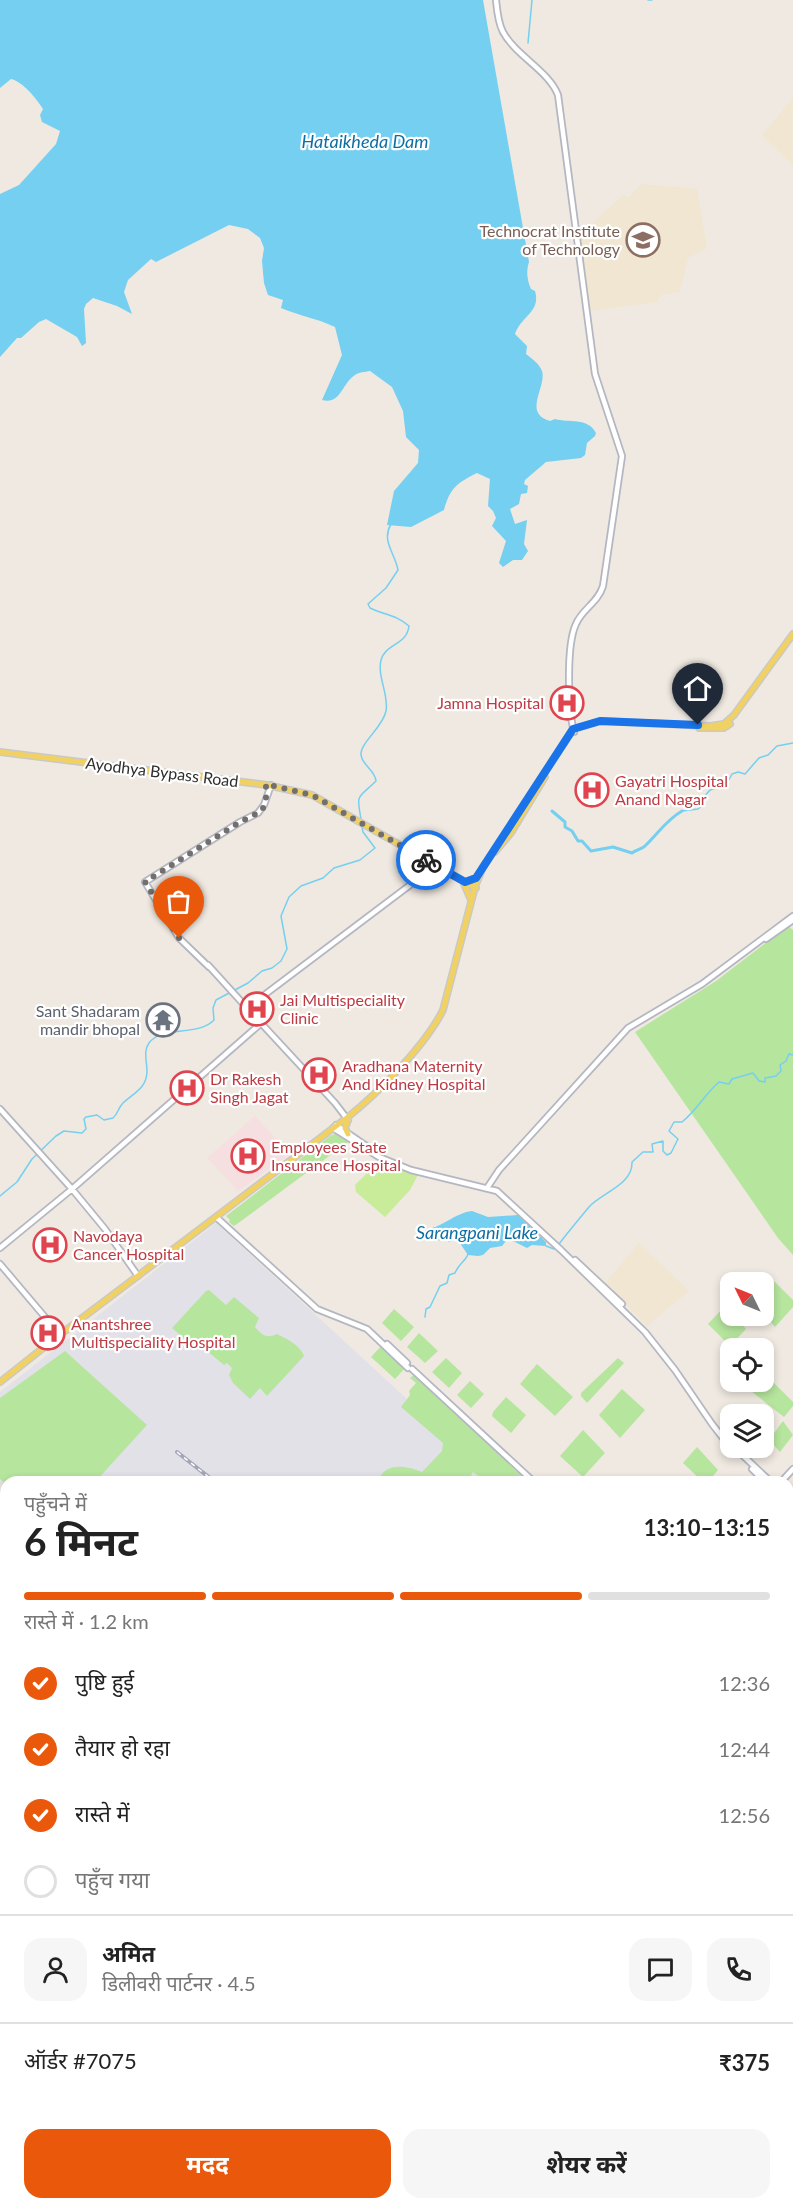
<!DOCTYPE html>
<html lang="hi">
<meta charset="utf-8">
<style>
:root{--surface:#fff;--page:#f6f6f6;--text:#222;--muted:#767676;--line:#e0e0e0;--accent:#ea580c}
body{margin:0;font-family:Lato,"Noto Sans Devanagari",sans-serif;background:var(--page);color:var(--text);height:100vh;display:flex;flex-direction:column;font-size:22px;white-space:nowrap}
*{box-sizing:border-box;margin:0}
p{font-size:20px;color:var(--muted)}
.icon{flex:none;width:33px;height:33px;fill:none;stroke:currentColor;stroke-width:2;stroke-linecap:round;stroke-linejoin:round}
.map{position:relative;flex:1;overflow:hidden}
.panel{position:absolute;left:0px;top:1476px;width:794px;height:734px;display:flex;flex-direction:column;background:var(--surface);border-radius:18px 18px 0 0;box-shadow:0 3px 9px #0003}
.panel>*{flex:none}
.needle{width:39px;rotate:313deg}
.tools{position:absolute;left:720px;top:1272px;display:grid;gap:12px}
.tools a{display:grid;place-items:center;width:54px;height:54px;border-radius:12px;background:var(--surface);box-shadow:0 3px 9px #0003;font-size:30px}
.pin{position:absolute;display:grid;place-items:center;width:51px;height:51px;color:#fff;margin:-62px -26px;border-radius:50% 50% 50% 0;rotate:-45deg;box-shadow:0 0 6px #0007}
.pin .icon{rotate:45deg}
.courier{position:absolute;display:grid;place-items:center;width:60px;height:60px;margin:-30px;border:4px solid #1a73e8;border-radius:50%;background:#fff;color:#222;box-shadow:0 2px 8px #0007}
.head em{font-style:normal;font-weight:700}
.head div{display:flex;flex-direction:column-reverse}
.head{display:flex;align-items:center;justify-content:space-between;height:102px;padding:0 24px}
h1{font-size:39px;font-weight:700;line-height:45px}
.bar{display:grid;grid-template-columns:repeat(4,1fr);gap:9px 6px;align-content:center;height:72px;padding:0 24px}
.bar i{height:8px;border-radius:4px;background:var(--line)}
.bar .current{background:var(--accent)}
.bar p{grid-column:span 4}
.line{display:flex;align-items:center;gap:15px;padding:0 24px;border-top:2px solid var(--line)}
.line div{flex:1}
.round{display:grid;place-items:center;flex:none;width:63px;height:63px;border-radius:18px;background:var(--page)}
ol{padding:0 24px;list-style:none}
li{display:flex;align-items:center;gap:18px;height:66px}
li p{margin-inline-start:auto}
li .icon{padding:6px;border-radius:50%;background:var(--accent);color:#fff;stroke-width:4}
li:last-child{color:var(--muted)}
li i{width:33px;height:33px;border:3px solid var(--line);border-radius:50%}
.primary-button{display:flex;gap:12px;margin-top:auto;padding:12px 24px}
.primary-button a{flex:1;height:69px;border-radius:18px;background:var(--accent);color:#fff;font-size:24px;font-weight:700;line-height:69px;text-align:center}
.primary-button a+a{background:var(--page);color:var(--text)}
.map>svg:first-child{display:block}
.industrial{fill:#e3e1e8}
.education{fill:#f0e6d1}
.medical{fill:#f5dfe0}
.green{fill:#b6e59e}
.pitch{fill:#c9ec9a}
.water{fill:#75cff0}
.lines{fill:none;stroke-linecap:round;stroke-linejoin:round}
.stream{stroke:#75cff0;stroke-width:1.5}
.canal{stroke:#75cff0;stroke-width:3}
.secondary-casing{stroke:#b4b7c1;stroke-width:8}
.primary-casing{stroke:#c9c9c9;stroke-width:8}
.secondary{stroke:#fff;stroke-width:4.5}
.primary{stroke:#f2d163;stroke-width:5}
.rail-casing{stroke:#a3a6b8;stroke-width:4}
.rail{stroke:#fff;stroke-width:1.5;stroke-dasharray:4.5;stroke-linecap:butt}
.done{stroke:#726f6d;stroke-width:6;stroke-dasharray:0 10.8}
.route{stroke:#1a73e8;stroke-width:8}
.labels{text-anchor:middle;stroke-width:4.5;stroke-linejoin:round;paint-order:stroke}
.education-label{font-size:16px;fill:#785e54;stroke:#fff;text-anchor:end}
.health-label{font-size:16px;fill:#be3a42;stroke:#fff;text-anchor:start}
.street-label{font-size:16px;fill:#2e2e2e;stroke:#fff}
.worship-label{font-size:16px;fill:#5b616d;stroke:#fff;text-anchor:end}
.water-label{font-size:18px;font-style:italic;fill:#0d6fa3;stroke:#fff}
</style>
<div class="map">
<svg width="793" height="2209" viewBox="0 0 793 2209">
<rect width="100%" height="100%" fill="#efe9e1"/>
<path class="industrial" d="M216,1223L497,1482H6V1489L0,1484V1392Z"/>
<path class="education" d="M793,98V165L762,135Z
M641,184L697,189L707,248L688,258L680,292L661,295L657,302L589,311L579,233L586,229L623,195L629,197Z
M639,1243L689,1291L647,1326L615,1293L613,1288H608L604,1284Z
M788,1505L793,1510V1584L788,1581Z
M6,1756V1821H0V1762Z
M261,2204H345L350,2209H258Z"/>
<path class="medical" d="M255,1116L290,1154L238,1191L207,1158Z"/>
<path class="green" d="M788,926L793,930V1255L778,1238L635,1032L716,981Z
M335,1134L348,1142L237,1224L234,1226L229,1222L230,1220L226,1216L330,1136Z
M774,1281L793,1300V1307L775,1327L764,1314V1293Z
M209,1290L226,1305L234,1297L259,1318L255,1327C262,1335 266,1339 277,1334C287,1339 300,1345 304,1356L267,1396L260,1388L250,1399L233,1383L229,1375L232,1368L227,1363L224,1365L201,1346L196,1349L172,1328L206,1291Z
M727,1304L730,1309V1316H735L746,1329L730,1346L708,1324Z
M394,1309L414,1327L401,1341L382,1323Z
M419,1333L438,1351L425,1363L407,1347Z
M382,1345L404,1366V1369L395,1379L371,1357Z
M65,1351L147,1425L96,1481L93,1479L89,1482H6V1484L0,1479V1398Z
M446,1358L462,1373L449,1388L432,1372Z
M618,1358L624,1363L587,1403L581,1396V1393Z
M537,1364L573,1397L555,1416L520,1384Z
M764,1373L793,1402V1406L784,1417L746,1387L751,1382H764Z
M414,1375L528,1482H486L473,1472L471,1475L476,1480L475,1482H378C384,1461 407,1466 422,1472L442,1451L443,1443L401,1407L410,1395L409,1391L416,1383L410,1378Z
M470,1381L484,1394L471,1408L457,1395Z
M622,1389L645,1410L620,1438L599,1415Z
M506,1397L526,1415L511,1433L492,1416L493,1412Z
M783,1421L793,1435L780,1452L769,1440Z
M583,1430L605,1453L583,1477L560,1456Z
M697,1447L718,1470L708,1482H703L683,1463Z
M0,1497L6,1502V1579L0,1586Z
M6,1590V1685L0,1680V1596Z
M788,1886L793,1887V2059L788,2061Z
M372,2204H454L460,2209H376Z"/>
<path class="pitch" d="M384,1160L418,1175L410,1190L385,1217L356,1192L355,1185L371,1169L373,1171Z"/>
<path class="water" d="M0,0H483L529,262C526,271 527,280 531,289L535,291C541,312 522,315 515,334L527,346L526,354C532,359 539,363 542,371C547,387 522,413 550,421L555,419C568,423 588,417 596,433L595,436L587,443L585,455L581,458L546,462L525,480L524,484L528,486L527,493L521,494L519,504L510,509L515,524L527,520L524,544L528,551L522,560H513L503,567L499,563L506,541L492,526L496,518L493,511L488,506L490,479L477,473C457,483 450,488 444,510L411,527L387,525L394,491L418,463L419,450L406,437L403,411L392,387L370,371C365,372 359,372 355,375C342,383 341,405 322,400L342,355L335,327C316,318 300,316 281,308L283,300L268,295L264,283L262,261L264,248L260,238L248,229L229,225L156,262L151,259L128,280L124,292L132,314L117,306L93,298L86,304L84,309L86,343L82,346L77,337L46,319L39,322L21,338H17L0,357V194L19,185L56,144L60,131L42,122L40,115L43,109C37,99 22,81 11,79L0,88Z
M472,1211L488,1217L518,1215L546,1242V1246L532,1245L527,1248L511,1240L506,1241L502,1246L490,1248L483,1255L478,1256L468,1255L455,1236L454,1240L449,1242L447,1239L435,1241C429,1238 424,1237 425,1229C441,1229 454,1213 472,1211Z"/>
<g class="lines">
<path class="stream" d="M648,0H652
M528,43L532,0
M682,811L698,809L703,805L702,799L710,790L726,785L732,774L738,772L745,774L759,758L768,755L777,746L793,743
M361,819C356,792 358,799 376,781C375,769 361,765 361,754C361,742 383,727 386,711C389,694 377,677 381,660C385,644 407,645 409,626C397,615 384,615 370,608L368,604L386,588L398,570C395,553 381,541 391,524
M0,1196L17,1182L32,1159L56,1136L64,1131L82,1133L86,1129L84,1119L86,1117L97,1115L104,1120L113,1118C118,1114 118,1108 123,1103C134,1093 147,1088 147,1071C147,1062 143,1051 149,1043C162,1025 198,1037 214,1020L213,1008L216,1000L248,983L262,971L272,968L281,961L287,949L281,916L289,897L301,886L323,878L334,868L360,860L375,848L363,832L362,827
M559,1244C569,1231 579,1219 589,1207C601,1193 633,1185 632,1162L643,1152H653L652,1144L663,1141V1151L667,1155L671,1153L678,1139L669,1131L674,1122H682C696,1111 705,1094 719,1082L729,1084L732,1079L753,1073L759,1081L765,1082V1078L776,1076L781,1071L780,1065L786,1061L789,1054L793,1055
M546,1246L554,1249L555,1247
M425,1317L426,1309L430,1307L440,1286L447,1283L449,1275L455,1273C459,1263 466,1261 468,1254
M788,1635L793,1633
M0,2052L6,2045
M788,2053L793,2045
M106,2209L115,2205
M256,2209L260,2204"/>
<path class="canal" d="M552,811L565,822V827L572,831L578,841H582L591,851L613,847L632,853C636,850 642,849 645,846C658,834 666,820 682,811"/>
<g class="secondary-casing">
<path id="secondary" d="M496,0C497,10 498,23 503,32C516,56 549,71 558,95L595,374L622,456L603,586C598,603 582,609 576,624C566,645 568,709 574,732
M766,939L793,920
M208,965L247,1008
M209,967L179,938L145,882L240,822L258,813L264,805L271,785
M0,1109L72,1189L105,1229L138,1276
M348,1120L335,1103L247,1008L422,876L430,863
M336,1125L368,1147
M333,1128L379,1157L411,1170L497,1191L561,1250L645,1332L675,1370L712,1424L730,1447
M487,1188L499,1170L628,1028L702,984L793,916
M216,1217L317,1309L367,1329L408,1368
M0,1248L72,1189L259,1025
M575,1260L622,1304
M0,1264L61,1336
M48,1323L58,1338
M387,1344L407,1363
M412,1369L534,1482
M735,1448L771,1482
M752,1469L765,1482
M781,1482L793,1469
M788,1501L793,1506
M0,1686L6,1691
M788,1766L793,1731
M788,1786L793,1787
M0,1948L6,1947
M361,2204L365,2209
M9,2209L12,2204
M13,2209L19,2204
M628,2209L633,2204"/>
</g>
<g class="primary-casing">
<path id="primary" d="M699,728H724L730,724
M0,752L267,785L312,795L476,888
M495,852L511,833L545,777
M464,884L471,900
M348,1134L345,1128L348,1120
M0,1382L57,1337L348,1117C379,1092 425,1046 443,1010L475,887L483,867L573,729L600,721L710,726L724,724L734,715L793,634
M0,2060L6,2064
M193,2204L199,2209"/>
</g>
<use href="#secondary" class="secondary"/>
<use href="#primary" class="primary"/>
<g class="rail-casing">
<path id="rail" d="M177,1452L215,1482
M103,2204L104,2209"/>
</g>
<use href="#rail" class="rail"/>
</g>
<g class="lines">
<path class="done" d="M179,938L145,882L240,822L258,813L263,808L266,798V784L312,795L426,860"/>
<path class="route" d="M426,860L465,882L476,878L573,729L600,721L698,725"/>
</g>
<defs>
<g id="university-ring" transform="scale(1.725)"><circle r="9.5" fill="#fff" stroke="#8d6e63" stroke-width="1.5"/><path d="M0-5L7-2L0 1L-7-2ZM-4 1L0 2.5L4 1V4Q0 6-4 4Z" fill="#8d6e63"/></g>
<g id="hospital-ring" transform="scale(1.725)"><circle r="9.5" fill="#fff" stroke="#e0444e" stroke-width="1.5"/><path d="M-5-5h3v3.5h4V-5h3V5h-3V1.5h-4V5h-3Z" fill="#e0444e"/></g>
<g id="temple-ring" transform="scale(1.725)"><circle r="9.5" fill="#fff" stroke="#6b7280" stroke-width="1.5"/><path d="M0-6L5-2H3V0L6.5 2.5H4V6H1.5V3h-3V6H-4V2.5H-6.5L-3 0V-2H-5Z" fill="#6b7280"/></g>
</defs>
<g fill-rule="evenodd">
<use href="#university-ring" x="643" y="240"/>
<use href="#hospital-ring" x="567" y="703"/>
<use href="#hospital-ring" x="592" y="790"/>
<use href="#hospital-ring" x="257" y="1009"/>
<use href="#temple-ring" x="163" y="1020"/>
<use href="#hospital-ring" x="319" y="1075"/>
<use href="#hospital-ring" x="187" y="1088"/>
<use href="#hospital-ring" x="248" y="1156"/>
<use href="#hospital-ring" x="50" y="1245"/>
<use href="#hospital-ring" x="48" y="1333"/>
</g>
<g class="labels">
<g class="education-label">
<text x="620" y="237">Technocrat Institute<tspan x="620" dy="18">of Technology</tspan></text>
</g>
<g class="health-label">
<text x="544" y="709" text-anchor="end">Jamna Hospital</text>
<text x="615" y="787">Gayatri Hospital<tspan x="615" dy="18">Anand Nagar</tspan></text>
<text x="280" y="1006">Jai Multispeciality<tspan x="280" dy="18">Clinic</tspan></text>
<text x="342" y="1072">Aradhana Maternity<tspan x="342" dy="18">And Kidney Hospital</tspan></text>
<text x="210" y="1085">Dr Rakesh<tspan x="210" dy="18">Singh Jagat</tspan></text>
<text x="271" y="1153">Employees State<tspan x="271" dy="18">Insurance Hospital</tspan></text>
<text x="73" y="1242">Navodaya<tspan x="73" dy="18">Cancer Hospital</tspan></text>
<text x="71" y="1330">Anantshree<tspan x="71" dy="18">Multispeciality Hospital</tspan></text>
</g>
<g class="street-label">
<text transform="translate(162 772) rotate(7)" y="6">Ayodhya Bypass Road</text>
</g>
<g class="worship-label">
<text x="140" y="1017">Sant Shadaram<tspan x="140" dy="18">mandir bhopal</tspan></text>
</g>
<g class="water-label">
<text x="365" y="148">Hataikheda Dam</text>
<text x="477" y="1239">Sarangpani Lake</text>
</g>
</g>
</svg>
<div class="tools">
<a><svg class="needle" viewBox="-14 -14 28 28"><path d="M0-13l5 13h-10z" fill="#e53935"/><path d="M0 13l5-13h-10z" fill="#767676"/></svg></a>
<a><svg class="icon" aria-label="locate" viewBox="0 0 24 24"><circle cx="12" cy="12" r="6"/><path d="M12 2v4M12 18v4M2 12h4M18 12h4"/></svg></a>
<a><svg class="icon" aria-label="layers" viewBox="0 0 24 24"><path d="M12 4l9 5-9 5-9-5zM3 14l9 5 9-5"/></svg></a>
</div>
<div class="pin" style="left:179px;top:938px;background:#ea580c"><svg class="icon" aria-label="bag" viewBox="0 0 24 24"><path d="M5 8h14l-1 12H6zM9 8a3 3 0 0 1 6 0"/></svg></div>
<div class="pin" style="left:698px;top:725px;background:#1f2937"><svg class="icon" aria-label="home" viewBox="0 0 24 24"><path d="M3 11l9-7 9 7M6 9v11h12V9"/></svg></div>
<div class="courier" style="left:426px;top:860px"><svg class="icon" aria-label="bike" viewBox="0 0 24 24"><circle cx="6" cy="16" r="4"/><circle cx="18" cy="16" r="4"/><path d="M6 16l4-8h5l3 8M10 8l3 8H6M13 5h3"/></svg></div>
<section class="panel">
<div class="head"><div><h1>6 मिनट</h1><p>पहुँचने में</p></div><em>13:10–13:15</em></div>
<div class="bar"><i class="current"></i><i class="current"></i><i class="current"></i><i></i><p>रास्ते में · 1.2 km</p></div>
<ol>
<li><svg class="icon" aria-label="check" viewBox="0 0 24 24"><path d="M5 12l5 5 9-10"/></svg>पुष्टि हुई<p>12:36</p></li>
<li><svg class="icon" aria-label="check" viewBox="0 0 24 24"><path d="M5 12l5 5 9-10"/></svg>तैयार हो रहा<p>12:44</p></li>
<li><svg class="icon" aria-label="check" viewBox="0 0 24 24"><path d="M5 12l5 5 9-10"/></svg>रास्ते में<p>12:56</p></li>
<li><i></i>पहुँच गया</li>
</ol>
<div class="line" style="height:108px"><a class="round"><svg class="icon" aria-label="person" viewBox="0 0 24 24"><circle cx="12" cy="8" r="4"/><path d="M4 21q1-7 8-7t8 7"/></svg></a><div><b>अमित</b><p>डिलीवरी पार्टनर · 4.5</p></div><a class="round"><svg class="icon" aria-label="chat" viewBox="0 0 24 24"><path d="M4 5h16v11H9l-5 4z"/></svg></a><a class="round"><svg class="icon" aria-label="phone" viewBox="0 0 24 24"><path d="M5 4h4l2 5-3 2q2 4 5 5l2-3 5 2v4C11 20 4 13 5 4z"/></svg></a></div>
<div class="line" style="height:78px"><div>ऑर्डर #7075</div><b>₹375</b></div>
<div class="primary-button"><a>मदद</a><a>शेयर करें</a></div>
</section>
</div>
